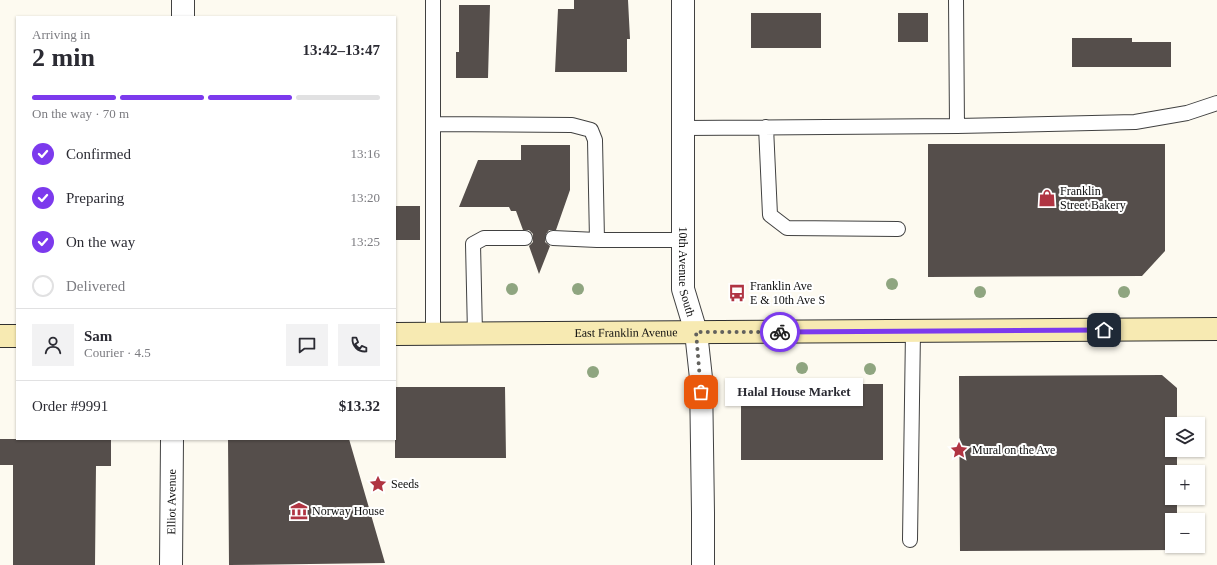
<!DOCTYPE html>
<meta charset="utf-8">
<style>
:root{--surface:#fff;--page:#f2f2f3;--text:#2b2b33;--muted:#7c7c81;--line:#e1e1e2;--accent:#7c3aed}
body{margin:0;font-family:Georgia,serif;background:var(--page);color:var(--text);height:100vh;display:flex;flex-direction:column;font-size:15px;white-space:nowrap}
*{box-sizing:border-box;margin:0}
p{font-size:13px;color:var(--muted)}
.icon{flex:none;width:22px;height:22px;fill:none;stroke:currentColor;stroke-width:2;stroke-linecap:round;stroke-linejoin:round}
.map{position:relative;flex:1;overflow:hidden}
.side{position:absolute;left:16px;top:16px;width:380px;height:424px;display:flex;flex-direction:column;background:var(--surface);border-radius:0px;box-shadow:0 1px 3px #0004}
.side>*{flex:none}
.fabs{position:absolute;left:1165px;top:417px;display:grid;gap:8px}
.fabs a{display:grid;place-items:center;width:40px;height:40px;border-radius:0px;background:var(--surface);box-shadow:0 1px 3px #0004;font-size:20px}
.pin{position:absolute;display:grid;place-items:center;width:34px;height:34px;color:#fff;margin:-17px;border-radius:8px;box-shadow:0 2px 6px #0006}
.courier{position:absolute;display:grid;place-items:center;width:40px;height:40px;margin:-20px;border:3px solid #7c3aed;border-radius:50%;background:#fff;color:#222;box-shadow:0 1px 5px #0007}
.bubble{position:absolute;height:28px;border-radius:0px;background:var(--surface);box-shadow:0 1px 3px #0004;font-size:13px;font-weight:700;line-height:28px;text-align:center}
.head em{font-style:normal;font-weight:700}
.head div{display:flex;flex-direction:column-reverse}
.head{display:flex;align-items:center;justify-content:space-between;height:68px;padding:0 16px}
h1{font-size:26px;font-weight:700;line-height:30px}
.bar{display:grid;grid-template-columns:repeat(4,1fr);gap:6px 4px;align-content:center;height:48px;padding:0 16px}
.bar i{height:5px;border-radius:3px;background:var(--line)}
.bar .on{background:var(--accent)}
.bar p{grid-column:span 4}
.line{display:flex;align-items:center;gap:10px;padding:0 16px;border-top:1px solid var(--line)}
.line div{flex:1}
.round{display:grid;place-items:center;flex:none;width:42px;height:42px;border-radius:0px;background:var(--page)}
ol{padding:0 16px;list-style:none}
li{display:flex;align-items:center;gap:12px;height:44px}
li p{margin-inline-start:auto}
li .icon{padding:4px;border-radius:50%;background:var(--accent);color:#fff;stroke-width:4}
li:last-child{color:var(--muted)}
li i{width:22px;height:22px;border:2px solid var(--line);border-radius:50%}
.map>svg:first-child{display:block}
.building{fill:#554e4b}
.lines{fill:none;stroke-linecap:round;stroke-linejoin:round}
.lane-casing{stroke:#414141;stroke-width:16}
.street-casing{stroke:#414141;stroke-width:24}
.secondary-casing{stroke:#303030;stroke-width:24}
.lane{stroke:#fff;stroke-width:14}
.street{stroke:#fff;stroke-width:22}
.secondary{stroke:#f7eab2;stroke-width:22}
.tree{fill:#8fa580}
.done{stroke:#62615d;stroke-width:4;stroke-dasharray:0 7.2}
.route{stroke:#7c3aed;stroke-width:5}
.labels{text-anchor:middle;stroke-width:4;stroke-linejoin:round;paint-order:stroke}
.poi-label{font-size:12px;fill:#0e0e0e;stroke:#fff;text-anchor:start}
.street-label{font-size:12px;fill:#0e0e0e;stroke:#fff}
</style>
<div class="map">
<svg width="1217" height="565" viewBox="0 0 1217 565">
<rect width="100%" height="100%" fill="#fdfaf0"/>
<path class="building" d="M574,0H628L630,39H627V72H555L558,9H574Z
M459,5H490L488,78H456V52H459Z
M751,13H821V48H751Z
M898,13H928V42H898Z
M1072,38H1132V42H1171V67H1072Z
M928,144H1165V251L1142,276L928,277Z
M521,145H570V190L556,230H549L546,234L545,242L550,246L539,274L529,246L533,242V234L529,230H523L516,211H511L509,207H459L478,160H521Z
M395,206H420V240H395Z
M1162,375L1177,388V424H1172V450H1177V472H1172V498H1177V520H1172V546H1177V550L960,551L959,376Z
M741,384H883V460H741Z
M395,387H505L506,458H395Z
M0,439H111V466H96L95,565H13V465H0Z
M228,439H349L385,563L229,565Z"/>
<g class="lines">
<g class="lane-casing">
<path id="lane" d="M433,0V334
M956,0L957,126
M433,124L572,125L591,130L595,140L597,240H683
M766,127L770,215L787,228L898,229
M683,128L957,126L1135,122L1187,113L1217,103
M553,238L597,240
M475,333L473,244L484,238H525
M910,540L913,331"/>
</g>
<g class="street-casing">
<g id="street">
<path id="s1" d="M683,0V289L696,332L701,378L703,513V565"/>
<path d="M183,17V0"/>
<path id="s2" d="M171,565L172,439"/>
</g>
</g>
<g class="secondary-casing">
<g id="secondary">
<path id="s3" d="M395,334L1217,329"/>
<path d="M0,336H17"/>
</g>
</g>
<use href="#lane" class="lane"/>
<use href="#street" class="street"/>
<use href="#secondary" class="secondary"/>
</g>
<g class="tree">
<circle cx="892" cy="284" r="6"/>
<circle cx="512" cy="289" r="6"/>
<circle cx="578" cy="289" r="6"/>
<circle cx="980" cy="292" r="6"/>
<circle cx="1124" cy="292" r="6"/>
<circle cx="802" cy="368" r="6"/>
<circle cx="870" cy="369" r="6"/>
<circle cx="593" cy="372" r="6"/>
</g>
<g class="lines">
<path class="done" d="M701,392L696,332H780"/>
<path class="route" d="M780,332L1104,330"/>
</g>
<defs>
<g id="shop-bare" transform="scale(1.38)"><path d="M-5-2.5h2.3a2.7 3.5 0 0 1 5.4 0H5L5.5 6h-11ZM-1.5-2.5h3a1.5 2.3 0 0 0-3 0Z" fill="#b03442" stroke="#fff" stroke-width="2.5" paint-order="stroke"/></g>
<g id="bus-bare" transform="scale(1.38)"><path d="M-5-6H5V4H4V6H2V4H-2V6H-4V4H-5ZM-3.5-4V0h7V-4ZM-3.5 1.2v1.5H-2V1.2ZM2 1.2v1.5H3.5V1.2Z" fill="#b03442" stroke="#fff" stroke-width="2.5" paint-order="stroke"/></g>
<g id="sight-bare" transform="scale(1.38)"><path d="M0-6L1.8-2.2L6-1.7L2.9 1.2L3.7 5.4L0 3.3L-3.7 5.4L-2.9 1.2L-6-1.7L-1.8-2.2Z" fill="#b03442" stroke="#fff" stroke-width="2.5" paint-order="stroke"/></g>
<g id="museum-bare" transform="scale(1.38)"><path d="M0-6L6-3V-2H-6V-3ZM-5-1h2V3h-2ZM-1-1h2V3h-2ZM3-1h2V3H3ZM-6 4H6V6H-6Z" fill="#b03442" stroke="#fff" stroke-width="2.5" paint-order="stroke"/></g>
</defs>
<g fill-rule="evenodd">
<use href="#shop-bare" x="1047" y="198"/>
<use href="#bus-bare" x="737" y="293"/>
<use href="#sight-bare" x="959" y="450"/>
<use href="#sight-bare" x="378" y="484"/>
<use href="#museum-bare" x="299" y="511"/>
</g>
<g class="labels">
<g class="poi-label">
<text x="1060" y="195">Franklin<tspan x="1060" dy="14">Street Bakery</tspan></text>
<text x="750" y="290">Franklin Ave<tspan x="750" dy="14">E &amp; 10th Ave S</tspan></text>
<text x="972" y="454">Mural on the Ave</text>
<text x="391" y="488">Seeds</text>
<text x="312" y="515">Norway House</text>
</g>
<g class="street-label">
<text dy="4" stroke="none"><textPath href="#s1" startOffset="272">10th Avenue South</textPath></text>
<text dy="4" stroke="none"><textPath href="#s3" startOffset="231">East Franklin Avenue</textPath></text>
<text dy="4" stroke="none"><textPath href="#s2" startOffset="63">Elliot Avenue</textPath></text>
</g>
</g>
</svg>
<div class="fabs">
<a><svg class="icon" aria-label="layers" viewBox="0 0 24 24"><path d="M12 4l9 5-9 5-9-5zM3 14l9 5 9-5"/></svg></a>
<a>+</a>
<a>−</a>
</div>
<div class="pin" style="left:701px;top:392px;background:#ea580c"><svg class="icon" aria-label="bag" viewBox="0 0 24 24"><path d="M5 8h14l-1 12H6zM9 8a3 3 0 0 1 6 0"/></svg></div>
<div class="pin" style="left:1104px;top:330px;background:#1f2937"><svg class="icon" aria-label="home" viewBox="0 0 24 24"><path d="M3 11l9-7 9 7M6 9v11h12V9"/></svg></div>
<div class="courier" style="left:780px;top:332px"><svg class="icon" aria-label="bike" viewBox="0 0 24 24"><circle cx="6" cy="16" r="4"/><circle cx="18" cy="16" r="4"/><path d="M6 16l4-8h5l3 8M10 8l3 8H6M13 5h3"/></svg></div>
<div class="bubble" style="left:725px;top:378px;width:138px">Halal House Market</div>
<section class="side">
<div class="head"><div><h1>2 min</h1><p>Arriving in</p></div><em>13:42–13:47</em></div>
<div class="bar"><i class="on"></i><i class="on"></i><i class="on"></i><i></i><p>On the way · 70 m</p></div>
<ol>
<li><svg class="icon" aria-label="check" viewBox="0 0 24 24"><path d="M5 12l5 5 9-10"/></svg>Confirmed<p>13:16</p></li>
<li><svg class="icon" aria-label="check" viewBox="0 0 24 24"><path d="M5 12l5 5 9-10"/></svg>Preparing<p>13:20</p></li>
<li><svg class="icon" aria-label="check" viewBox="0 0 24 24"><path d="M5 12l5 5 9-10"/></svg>On the way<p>13:25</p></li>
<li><i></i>Delivered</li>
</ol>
<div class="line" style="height:72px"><a class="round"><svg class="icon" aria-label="person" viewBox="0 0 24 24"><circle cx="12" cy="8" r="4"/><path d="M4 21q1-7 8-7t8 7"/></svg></a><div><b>Sam</b><p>Courier · 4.5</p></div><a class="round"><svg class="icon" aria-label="chat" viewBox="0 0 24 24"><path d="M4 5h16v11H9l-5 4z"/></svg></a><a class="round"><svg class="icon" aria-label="phone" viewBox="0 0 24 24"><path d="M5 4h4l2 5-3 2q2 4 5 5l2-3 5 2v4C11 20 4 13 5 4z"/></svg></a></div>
<div class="line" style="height:52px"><div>Order #9991</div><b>$13.32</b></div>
</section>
</div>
